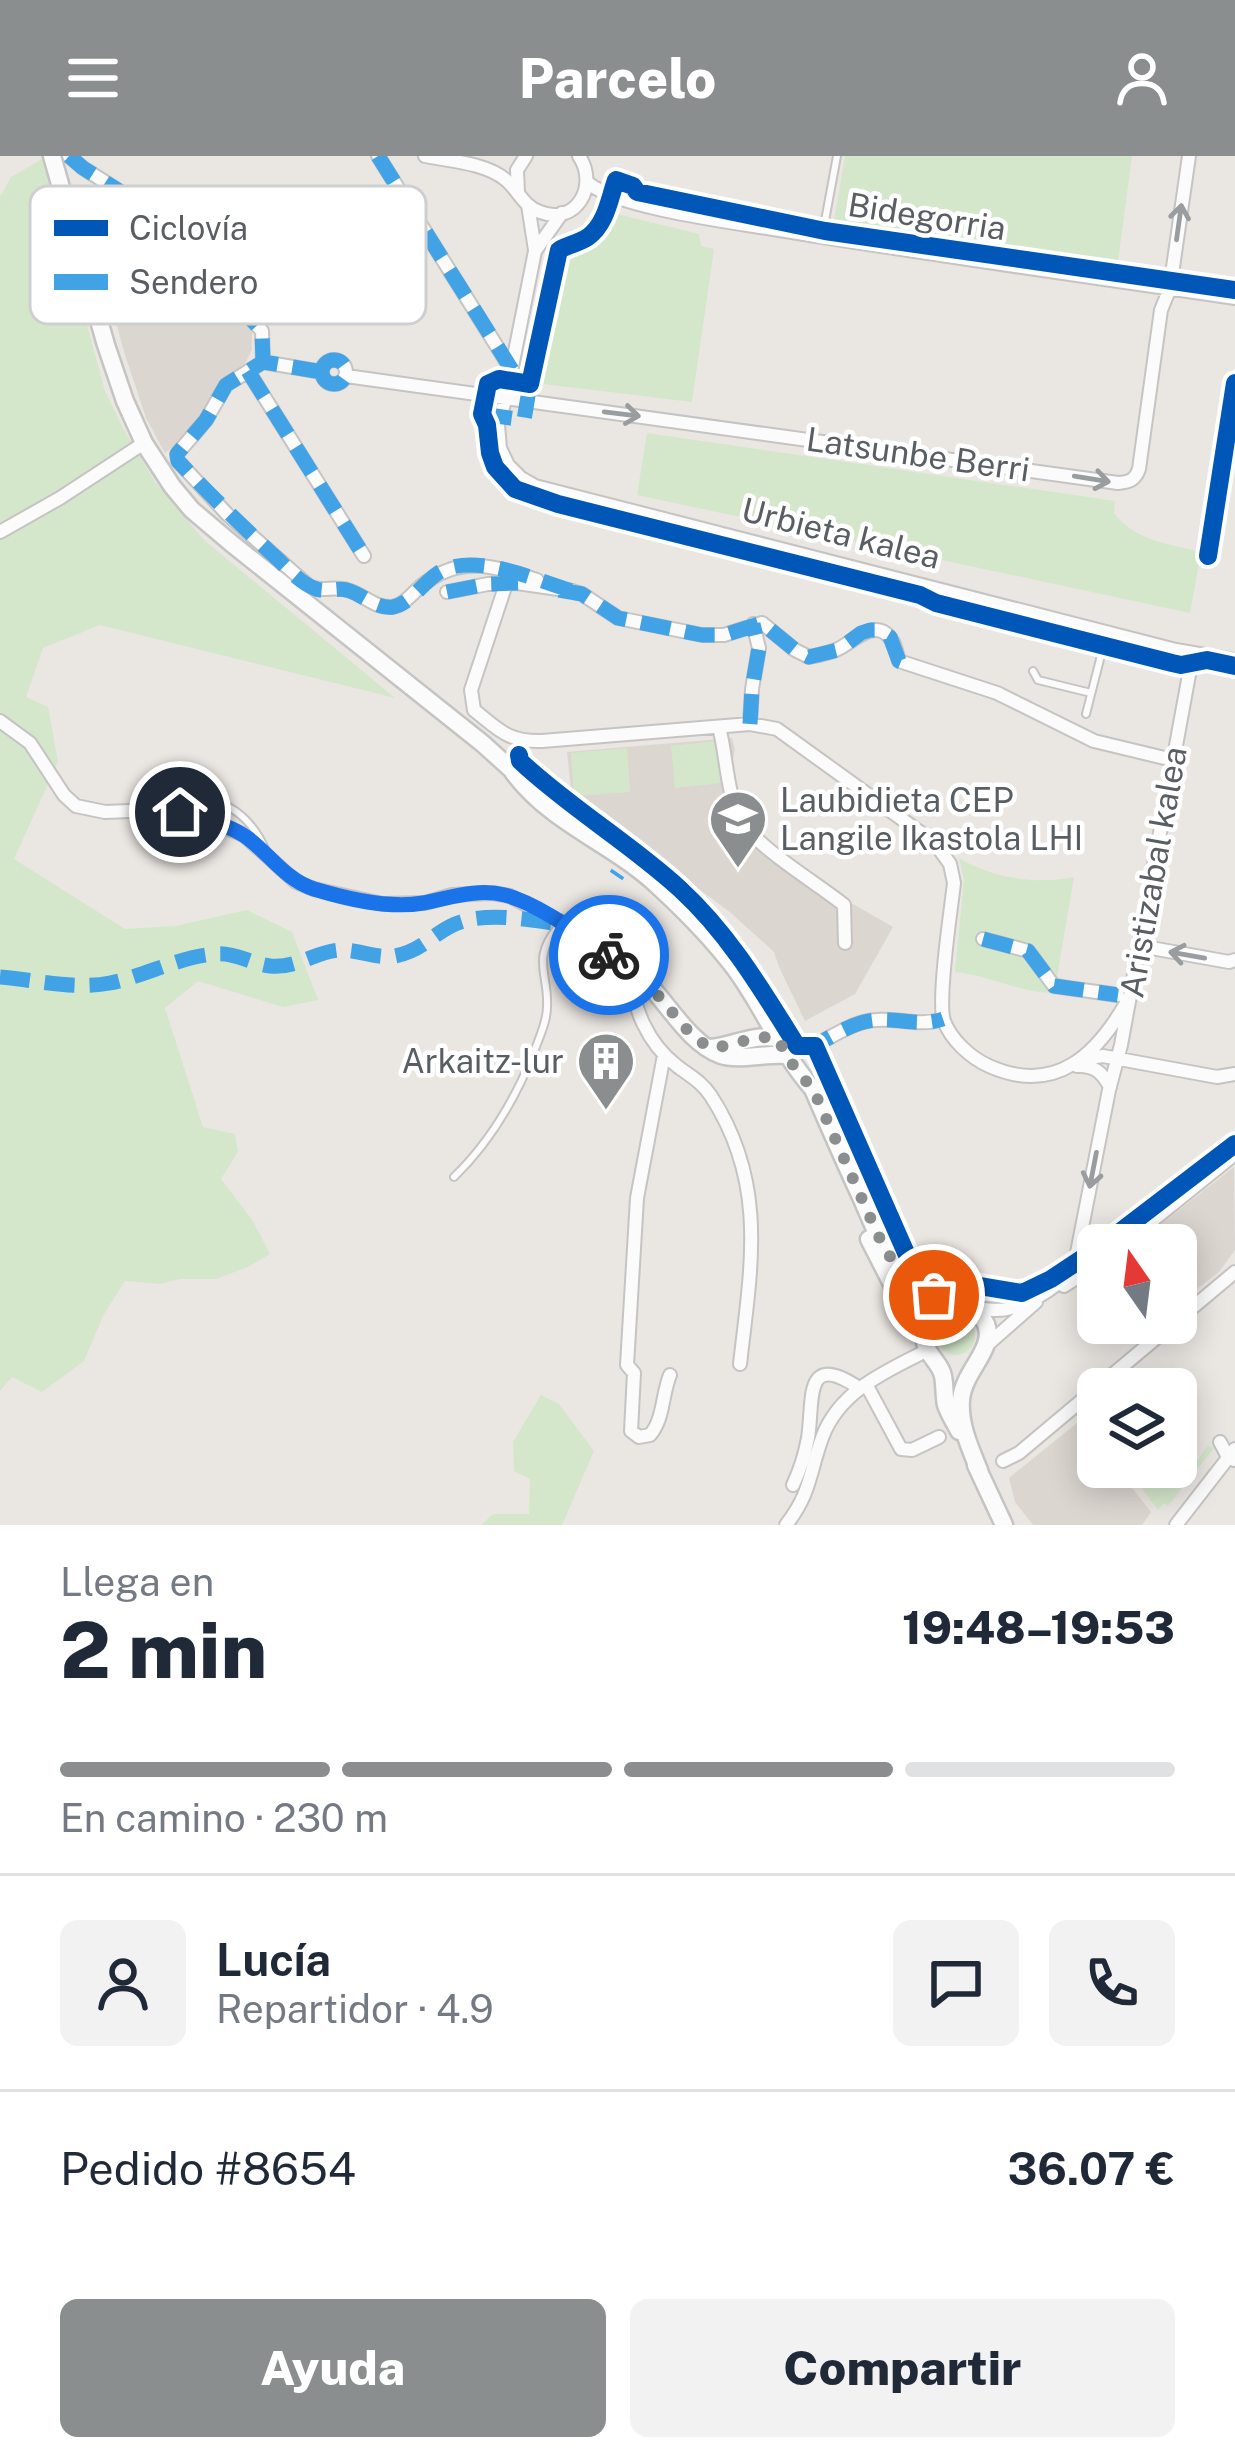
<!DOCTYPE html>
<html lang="es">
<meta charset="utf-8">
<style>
:root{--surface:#fff;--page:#f2f2f3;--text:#1f2937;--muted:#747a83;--line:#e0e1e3;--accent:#8b8e8e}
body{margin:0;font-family:"Public Sans",sans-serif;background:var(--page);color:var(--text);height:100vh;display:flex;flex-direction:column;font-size:45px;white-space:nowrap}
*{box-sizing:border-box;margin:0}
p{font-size:39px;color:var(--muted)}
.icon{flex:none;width:66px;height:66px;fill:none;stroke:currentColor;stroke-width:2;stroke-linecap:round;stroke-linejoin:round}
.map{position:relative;height:1369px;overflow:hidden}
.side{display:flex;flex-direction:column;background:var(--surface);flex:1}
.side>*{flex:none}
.needle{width:78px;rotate:346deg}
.fabs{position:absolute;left:1077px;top:1068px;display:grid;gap:24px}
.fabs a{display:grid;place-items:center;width:120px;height:120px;border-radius:18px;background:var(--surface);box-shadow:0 6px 30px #0003;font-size:60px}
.pin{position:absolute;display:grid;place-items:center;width:102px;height:102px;color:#fff;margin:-51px;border:6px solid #fff;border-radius:50%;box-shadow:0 3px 12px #0007}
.courier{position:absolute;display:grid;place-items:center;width:120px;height:120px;margin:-60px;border:9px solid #1a73e8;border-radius:50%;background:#fff;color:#222;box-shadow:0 3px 15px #0007}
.summary em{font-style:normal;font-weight:800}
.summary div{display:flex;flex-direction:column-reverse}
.summary{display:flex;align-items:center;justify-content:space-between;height:204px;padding:0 60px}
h1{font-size:78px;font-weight:800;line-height:90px}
.bar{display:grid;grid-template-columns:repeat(4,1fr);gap:18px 12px;align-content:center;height:144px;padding:0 60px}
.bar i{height:15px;border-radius:9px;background:var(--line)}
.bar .active{background:var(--accent)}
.bar p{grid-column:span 4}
.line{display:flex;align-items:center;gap:30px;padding:0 60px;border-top:3px solid var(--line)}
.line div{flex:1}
.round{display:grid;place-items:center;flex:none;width:126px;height:126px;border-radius:18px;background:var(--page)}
.button{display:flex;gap:24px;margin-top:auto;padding:24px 60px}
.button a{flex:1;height:138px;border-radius:18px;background:var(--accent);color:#fff;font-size:48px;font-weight:800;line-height:138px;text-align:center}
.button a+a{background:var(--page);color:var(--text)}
header{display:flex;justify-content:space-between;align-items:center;height:156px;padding:0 60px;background:var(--accent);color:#fff;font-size:54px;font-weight:800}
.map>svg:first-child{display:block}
.education{fill:#dcd6d1}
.green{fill:#d4e7cb}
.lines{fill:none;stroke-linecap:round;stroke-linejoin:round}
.lane-casing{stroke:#c5c4c3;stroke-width:10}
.street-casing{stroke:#c5c4c3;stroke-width:16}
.secondary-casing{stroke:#c4c4c3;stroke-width:21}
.lane{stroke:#fcfbfb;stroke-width:6}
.street{stroke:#fcfbfb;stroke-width:12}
.secondary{stroke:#fcfbfb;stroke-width:16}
.quiet{stroke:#42a2e6;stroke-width:15;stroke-dasharray:30 15;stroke-linecap:butt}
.cycleway-casing{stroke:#fff;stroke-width:26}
.cycleway{stroke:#0057b8;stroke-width:18}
.oneway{stroke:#9a9d9f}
.done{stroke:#8b8e8e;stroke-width:12;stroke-dasharray:0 21.6}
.route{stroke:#1a73e8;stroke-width:15}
.labels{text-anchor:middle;stroke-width:9;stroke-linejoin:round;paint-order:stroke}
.street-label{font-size:33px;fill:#585e61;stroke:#fff}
.poi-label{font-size:33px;fill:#585e61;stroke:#fff;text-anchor:start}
.key{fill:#fff;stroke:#cdcfd0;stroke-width:3}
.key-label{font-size:33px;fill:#585e61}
</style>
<header><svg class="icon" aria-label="menu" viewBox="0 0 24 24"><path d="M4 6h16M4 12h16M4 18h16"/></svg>Parcelo<svg class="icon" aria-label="person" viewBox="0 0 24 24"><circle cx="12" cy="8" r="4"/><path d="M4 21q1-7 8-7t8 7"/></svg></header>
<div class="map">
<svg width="1235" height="1369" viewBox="0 0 1235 1369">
<rect width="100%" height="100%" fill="#eae6e2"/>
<path class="education" d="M99,34L144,61L246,165L252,176V193L246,206L218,230L191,276L165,297L146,262L124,196L92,76L89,40Z
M732,582L735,594L731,611L734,632L748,664L766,687L839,740L893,771L855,838L805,865L779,811L774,796L731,757L574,640L571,634L567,596Z
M1234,1011L1235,1094L1219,1116L1176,1149V1089H1134Z
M1098,1250V1311H1130L1122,1319L1151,1356L1142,1369H1033L1015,1346L1009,1322Z"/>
<path class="green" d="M845,0H1132L1117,113L834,65Z
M42,3L105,235L123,272L155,326L204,384L395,542L100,469L43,492L26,541L48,551L58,606L14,703L125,773L176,770L247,754L292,776L318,844L283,851L198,825L165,852L203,971L235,978L238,996L221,1023L253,1065L270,1098L248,1111L216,1123H180L160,1128L125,1125L104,1158L84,1205L42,1236L12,1221L0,1235V41L11,21Z
M613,57L699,78L701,90L714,93L692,246L535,227L563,94C592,87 596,82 613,57Z
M647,277L1115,345L1114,357C1135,385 1169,388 1201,396L1190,457L637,339Z
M717,585L721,627L675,632L671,590Z
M627,592L630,636L574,640L571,597Z
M959,702C992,722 1036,729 1074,721L1057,821L1086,829C1043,851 999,820 955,816L964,724Z
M937 1180a19 19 0 1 1 38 0a19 19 0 1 1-38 0Z
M541,1239L559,1248L594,1295L562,1369H481L493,1358H529L530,1323L514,1315L513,1286Z
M1208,1290L1214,1292L1168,1350L1164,1347L1158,1354L1142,1333L1152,1324L1149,1319L1159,1311H1176V1306L1181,1312L1185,1309L1191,1312Z"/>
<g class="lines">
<g class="lane-casing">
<path id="lane" d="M822,81L837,0
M1033,515L1038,524L1091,537
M1086,558L1107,476
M137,650C189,629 243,640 266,695
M454,1021C491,985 515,944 534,896C539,882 547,866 547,851C549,818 531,803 558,771"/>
</g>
<g class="street-casing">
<path id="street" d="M69,0L83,12L154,57L262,175L263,206
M378,0L511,213
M425,0C450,5 486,7 506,24C518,34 524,51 540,56C576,70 599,30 579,0
M588,27C619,52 730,66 773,73C927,98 1081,120 1235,142
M518,36L517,14L526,0
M528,49L535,94
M562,57L535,95L506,241L498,269L500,292L508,309L521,322L535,330L1176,494L1235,504
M322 216a12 12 0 1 1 24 0a12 12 0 1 1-24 0Z
M248,215L364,400
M322,216L263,206L226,229L206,264L177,298L178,305L227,358L310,431C323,436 334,430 347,434C362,437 373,452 391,451C403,450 412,438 421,430C460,398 493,410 537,424
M346,220L1118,327C1130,326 1135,324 1139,313L1161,154L1170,132L1189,0
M0,376L60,342L144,287
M506,428L471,534L474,554C499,574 508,586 542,585L750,568L777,573L935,687L950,708L954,727C951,754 937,844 944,865C951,884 971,902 989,910C1056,940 1098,898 1129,842
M447,436L488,428L517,427L572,435L582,438L618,462L702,479H724L762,467L795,494L809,501C820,499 831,497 840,492C856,483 878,460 893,486C896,492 897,499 899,505L997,537L1094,585L1173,604
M0,565L30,587L64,639L76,650L105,656L155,654L180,656L219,669L244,679L296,726L314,733L383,748L425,747L452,739L492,737L510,740L561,768
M750,568L752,533L759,492L753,468
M719,571C727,601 726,636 741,664C757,692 817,727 844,749L845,787
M983,783L1028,795L1054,830L1118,839
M1140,790L1229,806L1235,804
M631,814C631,850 648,888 677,910C690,920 702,926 711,940C768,1028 751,1111 740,1208
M804,895C826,885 852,865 876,864C900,862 919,871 943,863
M664,899L637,1042L627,1209L634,1217L631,1275L639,1281L650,1279C664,1263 662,1238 670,1219
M1083,903L1103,900L1217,921L1235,918
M1077,910C1094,909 1102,916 1110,931
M1122,1089L1235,998
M1064,1130L1098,1108
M971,1152C984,1153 999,1156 1011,1152C1035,1145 1064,1128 1075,1107L1109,934L1121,889L1193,497
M987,1189L1036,1146
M866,1228L901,1293L912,1294L939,1281
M1220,1286L1228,1301L1234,1304
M1003,1305L1019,1297L1235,1116
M793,1329C800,1314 805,1298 808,1282C814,1244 803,1194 859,1232
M786,1369C811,1337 809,1318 822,1282C839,1235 886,1215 928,1194
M1176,1369L1235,1293"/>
</g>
<g class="secondary-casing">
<path id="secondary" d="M52,0L106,189L125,245L144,287L172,330L192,354L231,387L482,587L521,622
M513,616C553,669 609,685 657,729C683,753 711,781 733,810C763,849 780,896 813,933C829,970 845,1007 862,1043C874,1071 885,1101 908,1122C928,1140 977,1148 986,1168C996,1193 963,1215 961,1244C959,1268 970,1292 979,1314
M561,768C587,782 626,805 647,827C670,850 689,887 721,899C738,905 766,897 787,899
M710,892C733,890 752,878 777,882
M869,1083L892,1128L917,1153L926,1172
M958,1149C935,1151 915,1173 929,1196C934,1205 941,1210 943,1220C945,1230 944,1240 946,1249C949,1258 955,1267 959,1275
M976,1309L1004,1369"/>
</g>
<use href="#lane" class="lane"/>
<use href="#street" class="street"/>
<use href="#secondary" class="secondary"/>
<path class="quiet" d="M69,0L83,12L154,57L262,175L263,206
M378,0L512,214
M322 216a12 12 0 1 1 24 0a12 12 0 1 1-24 0Z
M248,215L364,400
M322,216L263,206L226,229L206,264L177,298L178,305C208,337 239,367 271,397C284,408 298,426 314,432C326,438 338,430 350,435C364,440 377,453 393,451C410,448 424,426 438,417C473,395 536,424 572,435
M482,258L524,264L530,228
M559,434L582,438L618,462L702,479H724L762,467L795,494L809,501L838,494L861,477L870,474H878L890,481L899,505L906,508
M447,436L488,428L518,427
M750,568L752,533L759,492L753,468
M616,720L618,717
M983,783L1028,795L1054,830L1118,839
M0,821C36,824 75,834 110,827C145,820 181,800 216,798C235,796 252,808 270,810C296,813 316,795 341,794C360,794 377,803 395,800C421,795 431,780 451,770C482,754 528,764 561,768
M804,895C826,885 852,865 876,864C900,862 919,871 943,863"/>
<g class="cycleway-casing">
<path id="cycleway" d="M616,24C609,44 606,68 588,81C579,87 568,89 559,94L530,228L499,223L488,228L482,258L487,269L490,297L495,311L515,333L558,348L920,439L936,447L1172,507L1181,509L1207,504L1235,510
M616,24L633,30L637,36L825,75L1235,134
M1208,400L1235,227
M519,599L520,605C570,652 630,687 680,733C729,778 762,834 797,890H815L906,1097L932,1122L1022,1137L1051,1123L1098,1092
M1103,1089L1235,988"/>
</g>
<use href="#cycleway" class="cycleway"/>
</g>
<defs><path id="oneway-shaft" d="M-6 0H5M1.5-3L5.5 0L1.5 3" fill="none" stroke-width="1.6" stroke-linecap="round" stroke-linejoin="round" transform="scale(3)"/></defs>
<g class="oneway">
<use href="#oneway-shaft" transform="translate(1179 66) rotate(-82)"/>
<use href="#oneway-shaft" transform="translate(622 258) rotate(7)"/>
<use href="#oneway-shaft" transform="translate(1092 323) rotate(9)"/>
<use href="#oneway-shaft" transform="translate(1187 799) rotate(-170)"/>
<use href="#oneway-shaft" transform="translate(1093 1014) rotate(101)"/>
</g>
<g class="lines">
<path class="done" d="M609,799L644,823L690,877L709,892C733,891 752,878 777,882L796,914L813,933L878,1079L892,1104L910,1124L934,1139"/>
<path class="route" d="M180,656C202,663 230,668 249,683C271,700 286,724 314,733C347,743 388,753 423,747C450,742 477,732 505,739C539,748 580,779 609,799"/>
</g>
<defs>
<g id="school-pin" transform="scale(3)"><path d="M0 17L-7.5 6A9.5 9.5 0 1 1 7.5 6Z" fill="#8b8e8e" stroke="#fff"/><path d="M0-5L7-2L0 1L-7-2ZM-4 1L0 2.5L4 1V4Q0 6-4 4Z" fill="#fff"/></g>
<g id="building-pin" transform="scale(3)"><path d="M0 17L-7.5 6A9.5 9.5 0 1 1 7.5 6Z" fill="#8b8e8e" stroke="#fff"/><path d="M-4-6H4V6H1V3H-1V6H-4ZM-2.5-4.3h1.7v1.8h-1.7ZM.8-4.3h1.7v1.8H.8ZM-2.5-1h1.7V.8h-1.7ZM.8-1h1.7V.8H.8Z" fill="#fff"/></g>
</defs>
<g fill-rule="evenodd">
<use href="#school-pin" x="738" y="663"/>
<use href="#building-pin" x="606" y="905"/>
</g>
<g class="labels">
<g class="street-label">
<text transform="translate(927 60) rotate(9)" y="12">Bidegorria</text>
<text transform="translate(918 298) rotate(8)" y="12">Latsunbe Berri</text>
<text transform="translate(841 377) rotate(14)" y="12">Urbieta kalea</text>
<text transform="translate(1153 716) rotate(-80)" y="12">Aristizabal kalea</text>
</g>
<g class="poi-label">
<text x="780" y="656">Laubidieta CEP<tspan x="780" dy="38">Langile Ikastola LHI</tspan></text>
<text x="564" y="917" text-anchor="end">Arkaitz-lur</text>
</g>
</g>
<rect x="30" y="30" width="396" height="138" rx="18" class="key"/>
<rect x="54" y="64" width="54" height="16" fill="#0057b8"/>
<rect x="54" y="118" width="54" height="16" fill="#42a2e6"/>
<g class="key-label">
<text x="129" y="84">Ciclovía</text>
<text x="129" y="138">Sendero</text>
</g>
</svg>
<div class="fabs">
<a><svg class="needle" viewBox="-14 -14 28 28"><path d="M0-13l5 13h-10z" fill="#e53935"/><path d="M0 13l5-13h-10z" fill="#747a83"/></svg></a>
<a><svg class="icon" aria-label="layers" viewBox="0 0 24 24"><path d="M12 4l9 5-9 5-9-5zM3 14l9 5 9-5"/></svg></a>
</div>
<div class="pin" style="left:934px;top:1139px;background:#ea580c"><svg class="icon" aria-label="bag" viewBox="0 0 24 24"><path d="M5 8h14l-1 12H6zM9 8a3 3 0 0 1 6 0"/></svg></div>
<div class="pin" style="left:180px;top:656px;background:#1f2937"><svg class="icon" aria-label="home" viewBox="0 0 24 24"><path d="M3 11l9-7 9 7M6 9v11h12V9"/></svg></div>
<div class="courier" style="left:609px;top:799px"><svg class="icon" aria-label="bike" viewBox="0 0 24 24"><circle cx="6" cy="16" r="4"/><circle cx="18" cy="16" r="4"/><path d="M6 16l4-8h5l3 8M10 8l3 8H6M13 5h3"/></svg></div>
</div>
<section class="side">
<div class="summary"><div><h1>2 min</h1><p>Llega en</p></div><em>19:48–19:53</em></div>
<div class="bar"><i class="active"></i><i class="active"></i><i class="active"></i><i></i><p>En camino · 230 m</p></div>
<div class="line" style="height:216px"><a class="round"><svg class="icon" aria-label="person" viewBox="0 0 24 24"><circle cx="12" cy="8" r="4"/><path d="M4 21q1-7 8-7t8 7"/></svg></a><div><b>Lucía</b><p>Repartidor · 4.9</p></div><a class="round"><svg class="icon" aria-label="chat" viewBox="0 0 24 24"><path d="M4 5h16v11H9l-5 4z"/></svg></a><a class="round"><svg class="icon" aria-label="phone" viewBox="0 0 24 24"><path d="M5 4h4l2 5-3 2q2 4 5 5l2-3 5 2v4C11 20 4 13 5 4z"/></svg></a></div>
<div class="line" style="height:156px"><div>Pedido #8654</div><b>36.07 €</b></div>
<div class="button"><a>Ayuda</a><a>Compartir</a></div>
</section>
